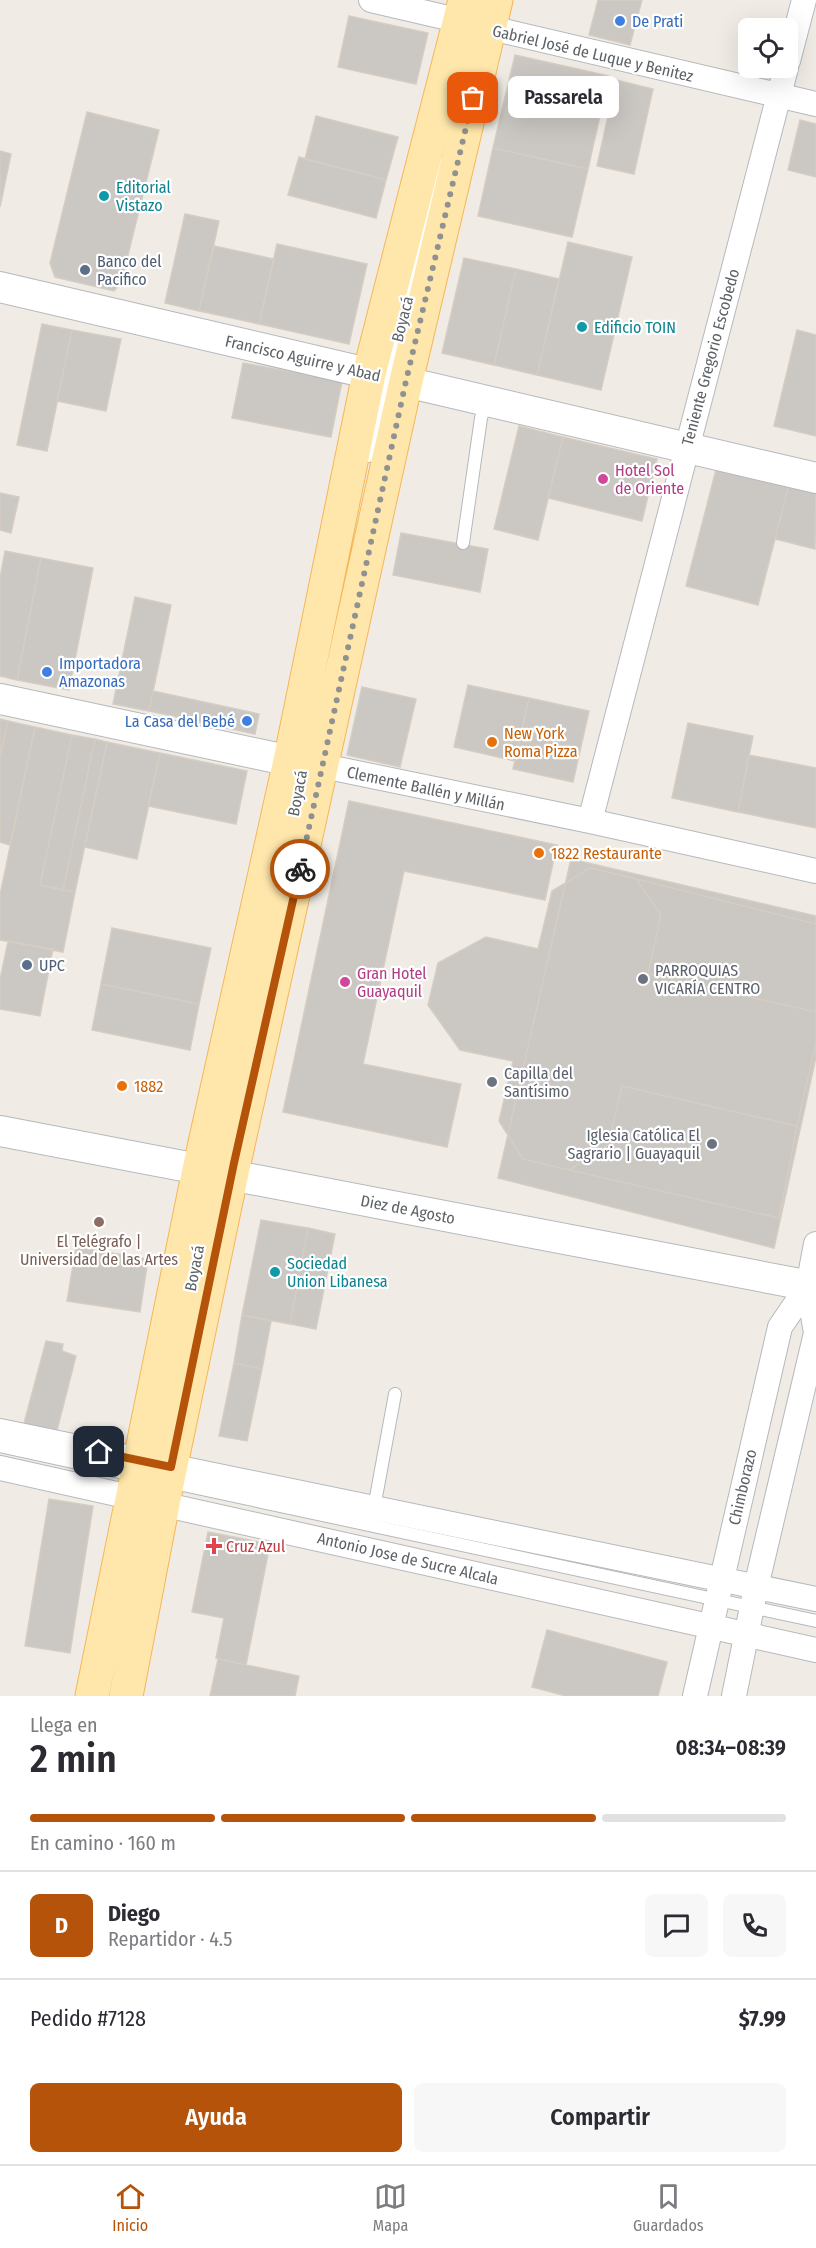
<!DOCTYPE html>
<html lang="es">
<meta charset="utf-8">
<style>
:root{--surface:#fff;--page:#f7f7f7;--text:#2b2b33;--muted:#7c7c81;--line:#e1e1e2;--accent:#b45309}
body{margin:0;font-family:"Fira Sans Condensed",sans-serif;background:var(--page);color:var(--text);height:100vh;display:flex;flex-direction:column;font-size:22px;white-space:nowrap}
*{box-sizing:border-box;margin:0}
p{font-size:20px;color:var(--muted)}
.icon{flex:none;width:33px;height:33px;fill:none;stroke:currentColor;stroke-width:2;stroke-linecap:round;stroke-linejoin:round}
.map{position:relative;height:1696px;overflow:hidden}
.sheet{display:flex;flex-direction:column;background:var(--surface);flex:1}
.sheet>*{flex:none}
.controls{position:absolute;left:738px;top:18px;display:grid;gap:12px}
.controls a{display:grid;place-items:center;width:60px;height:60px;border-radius:9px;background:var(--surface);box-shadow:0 6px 24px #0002;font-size:30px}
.pin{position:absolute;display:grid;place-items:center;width:51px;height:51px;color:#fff;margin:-26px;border-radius:12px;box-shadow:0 3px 9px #0006}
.courier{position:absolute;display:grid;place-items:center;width:60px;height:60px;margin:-30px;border:4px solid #b45309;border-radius:50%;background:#fff;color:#222;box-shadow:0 2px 8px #0007}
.bubble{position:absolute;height:42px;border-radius:9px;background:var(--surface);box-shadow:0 6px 24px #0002;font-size:20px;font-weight:600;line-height:42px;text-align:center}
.head em{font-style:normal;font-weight:600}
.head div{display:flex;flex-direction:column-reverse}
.head{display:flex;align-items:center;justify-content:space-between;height:102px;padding:0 30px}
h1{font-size:39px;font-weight:600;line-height:45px}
.bar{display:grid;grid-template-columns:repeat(4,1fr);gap:9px 6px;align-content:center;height:72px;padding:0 30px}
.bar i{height:8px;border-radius:4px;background:var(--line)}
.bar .current{background:var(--accent)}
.bar p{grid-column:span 4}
.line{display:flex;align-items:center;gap:15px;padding:0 30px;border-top:2px solid var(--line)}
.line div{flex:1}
.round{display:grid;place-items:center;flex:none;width:63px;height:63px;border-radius:9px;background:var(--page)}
.button{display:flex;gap:12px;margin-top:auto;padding:12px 30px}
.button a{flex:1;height:69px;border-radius:9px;background:var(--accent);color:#fff;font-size:24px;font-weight:600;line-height:69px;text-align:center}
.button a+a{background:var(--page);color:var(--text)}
.tab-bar{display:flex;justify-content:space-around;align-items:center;height:84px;border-top:2px solid var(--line);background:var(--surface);font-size:16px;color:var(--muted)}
.tab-bar a{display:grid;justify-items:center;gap:3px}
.tab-bar .current{color:var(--accent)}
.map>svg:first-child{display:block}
.building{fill:#cbc7c2;stroke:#d5cdc3;stroke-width:1.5}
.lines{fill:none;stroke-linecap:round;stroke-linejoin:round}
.service-casing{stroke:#b5b9bc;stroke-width:14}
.minor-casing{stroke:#b5b9bc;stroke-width:26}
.tertiary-casing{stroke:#b5b9bc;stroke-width:32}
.primary-casing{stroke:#f6b658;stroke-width:35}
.service{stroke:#fff;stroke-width:12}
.minor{stroke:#fff;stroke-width:24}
.tertiary{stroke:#fff;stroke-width:30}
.primary{stroke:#ffe7ab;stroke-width:33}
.done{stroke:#909292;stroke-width:6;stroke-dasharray:0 10.8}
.route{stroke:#b45309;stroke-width:8}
.shop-dot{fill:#3f7fe0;stroke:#fff;stroke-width:2}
.culture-dot{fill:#0f9aa8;stroke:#fff;stroke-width:2}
.service-dot{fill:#5c6f8a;stroke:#fff;stroke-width:2}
.hotel-dot{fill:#d1479c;stroke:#fff;stroke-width:2}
.food-dot{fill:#e8710a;stroke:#fff;stroke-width:2}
.worship-dot{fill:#6b7280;stroke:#fff;stroke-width:2}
.education-dot{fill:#8d6e63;stroke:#fff;stroke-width:2}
.health-dot{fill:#e0444e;stroke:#fff;stroke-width:2}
.labels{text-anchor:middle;stroke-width:4.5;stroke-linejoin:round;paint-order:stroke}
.shop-label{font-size:16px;fill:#366cbe;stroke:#fff;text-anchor:start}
.street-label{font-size:16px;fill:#5d6266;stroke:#fff}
.culture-label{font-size:16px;fill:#0d838f;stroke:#fff;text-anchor:start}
.service-label{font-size:16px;fill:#4e5e75;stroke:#fff;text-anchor:start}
.hotel-label{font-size:16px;fill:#b23c85;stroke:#fff;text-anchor:start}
.food-label{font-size:16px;fill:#c56008;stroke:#fff;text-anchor:start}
.worship-label{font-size:16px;fill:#5b616d;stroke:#fff;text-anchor:start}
.education-label{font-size:16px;fill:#785e54;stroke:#fff}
.health-label{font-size:16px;fill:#be3a42;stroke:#fff;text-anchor:start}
</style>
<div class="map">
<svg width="816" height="1696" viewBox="0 0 816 1696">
<rect width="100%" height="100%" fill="#f0ece5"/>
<path class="building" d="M598,0H642L630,45L589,35Z
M349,16L428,33L416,84L338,67Z
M515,55L609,76L588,169L493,148Z
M616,80L653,89L634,174L597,166Z
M87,112L159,130L121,283L114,291L55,277L50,263Z
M316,116L398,137L386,180L305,159Z
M800,120L816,124V177L788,170Z
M493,148L588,169L572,237L478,216Z
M0,151L11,154L0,207Z
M299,157L386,180L376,218L288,195Z
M185,214L219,221L199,311L165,303Z
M568,242L632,257L601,390L537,375Z
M277,244L367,264L349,344L259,324Z
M214,246L274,259L259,324L199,311Z
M464,258L516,269L494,365L442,353Z
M516,269L559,279L537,375L494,365Z
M42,324L72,330L47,451L17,445Z
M72,330L121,339L106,411L57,401Z
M797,330L816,335V436L774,426Z
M243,363L342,381L331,437L232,418Z
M519,426L563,437L538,540L494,529Z
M563,437L657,459L642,521L548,498Z
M717,466L789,484L758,605L686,586Z
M789,484L816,491L815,549L775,539Z
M0,493L19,497L11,533L0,530Z
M401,533L488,549L480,592L393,575Z
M5,551L41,558L17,680L0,676V578Z
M41,558L93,568L69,690L17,680Z
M135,597L171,605L149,711L113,704Z
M468,685L529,698L515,761L454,747Z
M362,687L416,699L400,767L347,755Z
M153,691L259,714L255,734L149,711Z
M529,698L589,711L573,782L513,769Z
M0,719L8,721L0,757Z
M8,721L35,727L10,845L0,842V757Z
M688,723L753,736L738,812L672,798Z
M35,727L72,735L40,885L75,892L63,952L0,940V895Z
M72,735L95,739L63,890L40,885Z
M95,739L107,742L75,892L63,890Z
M107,742L160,753L137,859L85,847Z
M160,753L247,771L236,824L148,806Z
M749,755L816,768V828L738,812Z
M349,801L557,845L545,900L404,871L363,1064L461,1084L447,1147L283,1112Z
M571,859L816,916V1057L774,1248L498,1178Z
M590,868L636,879L661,915L648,974L816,1012V1042L797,1126L622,1086L608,1145L569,1170L523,1159L499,1121L513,1061L460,1050L428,1005L438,963L486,937L538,949L552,891Z
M636,879L816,924V1012L648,974L661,915Z
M112,928L211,948L199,1004L101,984Z
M8,941L53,949L40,1016L0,1009V980Z
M101,984L199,1004L190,1050L92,1030Z
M622,1086L797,1126L779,1218L569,1170L608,1145Z
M261,1220L308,1228L290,1324L242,1315Z
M308,1228L335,1234L316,1329L290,1324Z
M76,1247L148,1259L140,1312L67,1301Z
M242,1315L271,1321L262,1369L234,1363Z
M46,1341L63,1344L62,1351L76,1356L55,1438L22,1431Z
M234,1363L262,1369L247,1441L219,1436Z
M49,1499L93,1506L70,1653L25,1646Z
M208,1532L270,1544L246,1665L216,1658L224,1618L192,1612Z
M547,1630L667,1662L658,1696H566L532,1687Z
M218,1659L299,1676L295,1696H210Z"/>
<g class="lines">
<g class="service-casing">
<path id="service" d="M368,456L440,164
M463,543L481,418L486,401
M0,1446L137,1476
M169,1482L816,1621
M374,1508L395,1394"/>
</g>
<g class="minor-casing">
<path id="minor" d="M371,0L816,104
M788,61L804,0
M323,766L590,821L816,871
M590,821L786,68
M0,1431L816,1599
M0,1468L816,1650
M695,1696L780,1327L808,1286
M734,1696L756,1587L816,1333L808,1286L816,1244"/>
</g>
<g class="tertiary-casing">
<path id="tertiary" d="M0,287L816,478
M0,699L314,766
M0,1131L816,1287"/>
</g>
<g class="primary-casing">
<path id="primary" d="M92,1696L199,1170L290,761L369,374L465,0
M126,1696L163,1503L234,1163L406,381L496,0"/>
</g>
<use href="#service" class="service"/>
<use href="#minor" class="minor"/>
<use href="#tertiary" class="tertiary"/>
<use href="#primary" class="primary"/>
</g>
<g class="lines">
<path class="done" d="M300,869L406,381L473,98"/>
<path class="route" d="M99,1452L171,1467L234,1163L300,869"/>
</g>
<g class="shop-dot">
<circle cx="620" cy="21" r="6"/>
<circle cx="47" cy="672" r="6"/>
<circle cx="247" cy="721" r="6"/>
</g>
<g class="culture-dot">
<circle cx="104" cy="196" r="6"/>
<circle cx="582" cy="327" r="6"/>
<circle cx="275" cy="1272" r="6"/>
</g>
<g class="service-dot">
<circle cx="85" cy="270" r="6"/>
<circle cx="27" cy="965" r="6"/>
</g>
<g class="hotel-dot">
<circle cx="603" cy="479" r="6"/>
<circle cx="345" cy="982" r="6"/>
</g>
<g class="food-dot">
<circle cx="492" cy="742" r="6"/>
<circle cx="539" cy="853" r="6"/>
<circle cx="122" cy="1086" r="6"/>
</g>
<g class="worship-dot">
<circle cx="643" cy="979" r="6"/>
<circle cx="492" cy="1082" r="6"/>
<circle cx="712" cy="1144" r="6"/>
</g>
<circle class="education-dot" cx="99" cy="1222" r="6"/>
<path class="health-dot" d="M211 1537h6v6h6v6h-6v6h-6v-6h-6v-6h6z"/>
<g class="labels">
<g class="shop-label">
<text x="632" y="27">De Prati</text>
<text x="59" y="669">Importadora<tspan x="59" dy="18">Amazonas</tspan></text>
<text x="235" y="727" text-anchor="end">La Casa del Bebé</text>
</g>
<g class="street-label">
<text transform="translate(593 53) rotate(13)" y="6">Gabriel José de Luque y Benitez</text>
<text transform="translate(402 319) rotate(-76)" y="6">Boyacá</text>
<text transform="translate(710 357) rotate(-75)" y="6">Teniente Gregorio Escobedo</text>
<text transform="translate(303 358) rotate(13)" y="6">Francisco Aguirre y Abad</text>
<text transform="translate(426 788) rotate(12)" y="6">Clemente Ballén y Millán</text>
<text transform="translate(297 793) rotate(-79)" y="6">Boyacá</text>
<text transform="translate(408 1209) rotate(11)" y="6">Diez de Agosto</text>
<text transform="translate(194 1268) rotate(-79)" y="6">Boyacá</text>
<text transform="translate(742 1487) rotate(-77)" y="6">Chimborazo</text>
<text transform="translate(408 1558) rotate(13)" y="6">Antonio Jose de Sucre Alcala</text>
</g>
<g class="culture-label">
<text x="116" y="193">Editorial<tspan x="116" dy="18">Vistazo</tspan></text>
<text x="594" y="333">Edificio TOIN</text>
<text x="287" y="1269">Sociedad<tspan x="287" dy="18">Union Libanesa</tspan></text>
</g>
<g class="service-label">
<text x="97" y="267">Banco del<tspan x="97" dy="18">Pacifico</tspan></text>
<text x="39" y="971">UPC</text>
</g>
<g class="hotel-label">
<text x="615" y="476">Hotel Sol<tspan x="615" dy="18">de Oriente</tspan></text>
<text x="357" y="979">Gran Hotel<tspan x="357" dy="18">Guayaquil</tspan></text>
</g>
<g class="food-label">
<text x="504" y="739">New York<tspan x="504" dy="18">Roma Pizza</tspan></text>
<text x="551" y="859">1822 Restaurante</text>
<text x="134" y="1092">1882</text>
</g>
<g class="worship-label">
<text x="655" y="976">PARROQUIAS<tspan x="655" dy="18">VICARÍA CENTRO</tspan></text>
<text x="504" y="1079">Capilla del<tspan x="504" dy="18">Santísimo</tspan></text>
<text x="700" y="1141" text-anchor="end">Iglesia Católica El<tspan x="700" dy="18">Sagrario | Guayaquil</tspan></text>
</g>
<g class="education-label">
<text x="99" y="1247">El Telégrafo |<tspan x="99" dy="18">Universidad de las Artes</tspan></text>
</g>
<g class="health-label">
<text x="226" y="1552">Cruz Azul</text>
</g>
</g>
</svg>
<div class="controls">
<a><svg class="icon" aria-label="locate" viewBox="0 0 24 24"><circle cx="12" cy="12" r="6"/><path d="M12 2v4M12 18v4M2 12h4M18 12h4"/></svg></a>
</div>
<div class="pin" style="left:473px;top:98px;background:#ea580c"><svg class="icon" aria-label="bag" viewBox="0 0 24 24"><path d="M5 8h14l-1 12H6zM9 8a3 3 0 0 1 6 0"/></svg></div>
<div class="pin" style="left:99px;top:1452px;background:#1f2937"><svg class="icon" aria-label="home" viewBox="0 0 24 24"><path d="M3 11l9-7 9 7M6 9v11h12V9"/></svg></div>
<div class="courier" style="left:300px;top:869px"><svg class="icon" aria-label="bike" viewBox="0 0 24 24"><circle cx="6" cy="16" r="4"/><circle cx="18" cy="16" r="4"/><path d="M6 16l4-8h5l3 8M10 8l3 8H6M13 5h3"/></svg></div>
<div class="bubble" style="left:508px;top:76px;width:111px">Passarela</div>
</div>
<section class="sheet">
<div class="head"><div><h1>2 min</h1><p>Llega en</p></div><em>08:34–08:39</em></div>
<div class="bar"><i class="current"></i><i class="current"></i><i class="current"></i><i></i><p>En camino · 160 m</p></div>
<div class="line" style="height:108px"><b class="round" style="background:var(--accent);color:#fff">D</b><div><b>Diego</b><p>Repartidor · 4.5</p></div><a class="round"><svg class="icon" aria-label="chat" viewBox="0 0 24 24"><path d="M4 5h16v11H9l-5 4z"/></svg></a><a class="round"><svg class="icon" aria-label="phone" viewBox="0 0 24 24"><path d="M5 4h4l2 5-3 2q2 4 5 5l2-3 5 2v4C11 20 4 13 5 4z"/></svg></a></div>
<div class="line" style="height:78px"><div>Pedido #7128</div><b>$7.99</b></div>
<div class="button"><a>Ayuda</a><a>Compartir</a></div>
</section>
<nav class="tab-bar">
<a class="current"><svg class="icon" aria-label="home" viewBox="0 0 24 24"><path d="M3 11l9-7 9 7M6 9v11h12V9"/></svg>Inicio</a>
<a><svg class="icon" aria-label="map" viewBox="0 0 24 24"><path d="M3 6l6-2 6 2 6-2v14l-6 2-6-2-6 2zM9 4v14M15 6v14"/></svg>Mapa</a>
<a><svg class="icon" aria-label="saved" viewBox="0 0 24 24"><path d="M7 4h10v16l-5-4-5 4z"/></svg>Guardados</a>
</nav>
